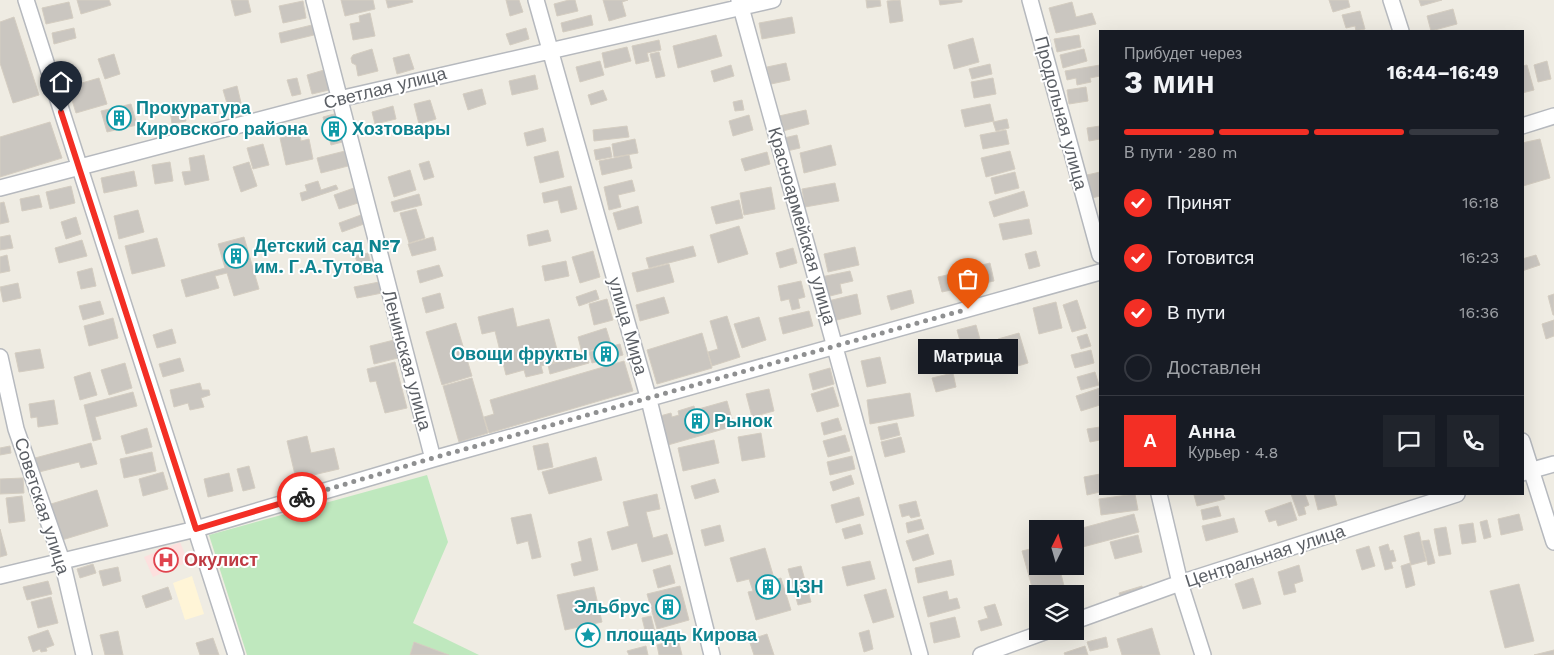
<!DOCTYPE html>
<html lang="ru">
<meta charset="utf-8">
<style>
:root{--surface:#171b24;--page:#20242c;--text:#f1f3f6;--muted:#9ea1a6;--line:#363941;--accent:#f32f25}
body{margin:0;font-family:"Work Sans",sans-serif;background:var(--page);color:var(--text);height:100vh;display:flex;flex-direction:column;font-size:19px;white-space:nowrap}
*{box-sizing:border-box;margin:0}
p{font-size:16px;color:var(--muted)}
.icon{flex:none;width:28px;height:28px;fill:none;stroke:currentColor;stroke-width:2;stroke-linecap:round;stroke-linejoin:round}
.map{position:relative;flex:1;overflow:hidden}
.sheet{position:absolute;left:1099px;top:30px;width:425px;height:465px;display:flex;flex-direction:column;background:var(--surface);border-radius:0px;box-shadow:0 5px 20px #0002}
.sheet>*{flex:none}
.needle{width:32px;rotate:5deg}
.fabs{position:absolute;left:1029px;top:520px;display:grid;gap:10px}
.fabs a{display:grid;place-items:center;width:55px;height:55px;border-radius:0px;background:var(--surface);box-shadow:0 5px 20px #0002;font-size:25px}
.pin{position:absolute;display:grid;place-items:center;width:42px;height:42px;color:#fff;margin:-51px -21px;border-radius:50% 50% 50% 0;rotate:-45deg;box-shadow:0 0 5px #0007}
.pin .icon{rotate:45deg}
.courier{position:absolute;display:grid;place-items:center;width:50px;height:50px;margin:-25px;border:4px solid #f32f25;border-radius:50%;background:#fff;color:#222;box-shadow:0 1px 6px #0007}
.bubble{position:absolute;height:35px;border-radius:0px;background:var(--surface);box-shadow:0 5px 20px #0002;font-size:16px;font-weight:700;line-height:35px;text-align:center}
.head em{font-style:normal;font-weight:700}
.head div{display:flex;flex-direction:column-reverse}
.head{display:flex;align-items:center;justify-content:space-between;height:85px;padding:0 25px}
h1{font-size:32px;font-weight:700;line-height:38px}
.bar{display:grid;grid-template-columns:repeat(4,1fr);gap:8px 5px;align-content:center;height:60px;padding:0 25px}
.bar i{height:6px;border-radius:4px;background:var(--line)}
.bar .active{background:var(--accent)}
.bar p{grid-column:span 4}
.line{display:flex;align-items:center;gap:12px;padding:0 25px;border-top:1px solid var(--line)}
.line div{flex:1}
.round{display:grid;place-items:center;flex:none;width:52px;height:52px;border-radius:0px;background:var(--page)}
ol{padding:0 25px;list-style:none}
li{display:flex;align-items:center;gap:15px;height:55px}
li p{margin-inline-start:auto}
li .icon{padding:5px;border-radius:50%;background:var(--accent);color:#fff;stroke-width:4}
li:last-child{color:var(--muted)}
li i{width:28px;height:28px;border:2px solid var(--line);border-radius:50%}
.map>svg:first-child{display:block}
.commercial{fill:#fff5d7}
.medical{fill:#fde0de}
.green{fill:#bfe8be}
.building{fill:#cac6c0;stroke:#d4cdc1}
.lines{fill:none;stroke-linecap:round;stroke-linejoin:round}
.minor-casing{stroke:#b6b9be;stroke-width:18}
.minor{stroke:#fff;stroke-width:15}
.done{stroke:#8f9091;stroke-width:5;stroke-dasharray:0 9}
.route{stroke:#f32f25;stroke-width:6}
.labels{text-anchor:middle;stroke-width:4;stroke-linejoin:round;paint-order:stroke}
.street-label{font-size:18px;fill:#5b5f65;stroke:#fff}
.culture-label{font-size:18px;font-weight:bold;fill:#0d838f;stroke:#fff;text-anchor:start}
.health-label{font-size:18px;font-weight:bold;fill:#be3a42;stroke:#fff;text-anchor:start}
</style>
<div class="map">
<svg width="1554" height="655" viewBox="0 0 1554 655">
<rect width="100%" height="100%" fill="#efece3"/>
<path class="commercial" d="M192,576L204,614L185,620L173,583Z"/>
<path class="medical" d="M180,542L188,562L153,577L144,557Z"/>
<path class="green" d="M427,475L448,542L413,623L479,655H247L209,535Z"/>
<path class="building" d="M77,0H109L111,5L81,14Z
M231,0H248L251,12L235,16Z
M341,0H373L375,9L345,16Z
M386,0H412L413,2L388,8Z
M506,0H519L523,12L510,16Z
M569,0H575L578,11L557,16L554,4Z
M603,0H628L622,2L626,16L609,21Z
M866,0H880L881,6L867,8Z
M900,0L903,21L890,23L887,1Z
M939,0H962V2L940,5Z
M1329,0H1348L1350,7L1333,12Z
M1419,0H1442L1421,6Z
M303,1L306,18L283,23L279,6Z
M69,2L73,18L46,24L42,8Z
M1072,2L1076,17L1092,13L1096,24L1056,33L1049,8Z
M1453,9L1457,24L1431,31L1427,16Z
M1360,11L1365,29L1356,31L1355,26L1346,28L1342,15Z
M370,13L375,36L353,40L350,24L360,22L359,16Z
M591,15L593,25L563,32L561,23Z
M14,17L39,95L13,103L0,63V22Z
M792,17L795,33L762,39L759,23Z
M316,24L318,34L281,43L279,33Z
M74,28L76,38L54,44L52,33Z
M526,28L529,39L510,45L506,34Z
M716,35L722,56L678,68L673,46Z
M1079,35L1081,47L1057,52L1054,39Z
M973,38L979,62L954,69L948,45Z
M659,40L661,50L647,53L649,61L636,64L632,46Z
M627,47L631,61L605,68L602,53Z
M372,49L378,71L358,76L356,65L352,63L351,58L353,55Z
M1084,49L1087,61L1063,68L1060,55Z
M659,52L665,76L656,78L650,54Z
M114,54L120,74L105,79L98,59Z
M409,54L414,69L397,74L393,58Z
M600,61L604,75L580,82L576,67Z
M1547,61L1551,79L1538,82L1534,65Z
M786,63L790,80L771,84L767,67Z
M990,64L992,74L972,79L969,69Z
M731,65L734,76L714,82L711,71Z
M1100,65V76L1090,78L1091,82L1077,85L1076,78L1067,80L1065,71Z
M1527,65L1534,90L1522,93V66Z
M324,70L329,90L312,94L307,75Z
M535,75L538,89L512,95L509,81Z
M99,78L107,104L76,113L68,87Z
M297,78L301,94L292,96L287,80Z
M993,78L996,94L974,98L971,82Z
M237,86L242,107L229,110L223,90Z
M1086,87L1088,101L1069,104L1067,90Z
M482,89L486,104L468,110L463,94Z
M603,90L607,100L591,105L588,95Z
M430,100L436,119L419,124L414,104Z
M742,100L744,110L735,111L733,102Z
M182,102L186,121L172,124L169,104Z
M131,104L137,125L107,132L101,111Z
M990,104L994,121L965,127L961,110Z
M393,106L396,119L375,124L372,112Z
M806,110L809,124L783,131L779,116Z
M338,113L346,141L331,145L323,117Z
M749,115L753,130L733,136L729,121Z
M1007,119L1009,128L996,131L993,122Z
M50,122L62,158L0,177V137Z
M627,126L629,137L594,141L593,130Z
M1100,126V139L1089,141L1087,128Z
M543,128L546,141L527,146L524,133Z
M1006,130L1009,144L983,149L980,135Z
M300,134L301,141L309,139L313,159L286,165L280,138Z
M797,135L800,148L787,151L784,138Z
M635,139L638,153L614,157L612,144Z
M1540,139L1550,178L1523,186L1522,143Z
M263,144L269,165L253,169L247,148Z
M831,145L836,165L804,173L800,153Z
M610,147L612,157L596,160L594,150Z
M345,151L348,166L321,173L317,158Z
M558,151L564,177L540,183L534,157Z
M1010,151L1015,169L986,177L981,158Z
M767,152L770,164L745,171L741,159Z
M204,155L209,180L185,185L182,172L191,171L189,158Z
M629,155L632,168L602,175L599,161Z
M429,161L434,177L424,180L419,164Z
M170,162L173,181L155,184L152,165Z
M249,162L257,186L241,192L233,167Z
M410,170L416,190L394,197L388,177Z
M134,171L137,186L104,193L101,178Z
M1015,172L1019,188L995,194L991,178Z
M1100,172V196L1092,198L1087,175Z
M632,180L635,191L618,195L621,207L609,210L604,187Z
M318,181L321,190L336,185L338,189L302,201L300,193L307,191L305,185Z
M835,183L839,201L805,207L802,189Z
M71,186L75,203L50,209L46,192Z
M571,186L577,209L561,213L558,200L544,203L542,193Z
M771,187L775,209L744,215L740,193Z
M354,188L358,203L339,209L334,195Z
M1024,191L1028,206L994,217L989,202Z
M419,194L422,205L394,212L391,202Z
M39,195L42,207L22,211L20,199Z
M739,200L743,218L716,224L711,207Z
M4,202L9,222L0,224V203Z
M638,206L642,223L618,230L613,213Z
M416,209L425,238L409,243L400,213Z
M138,210L144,232L119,239L114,216Z
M361,215L364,224L342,232L339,223Z
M76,217L81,234L66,239L61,222Z
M1029,219L1032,234L1003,240L999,224Z
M739,226L748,254L718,263L710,235Z
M548,230L551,241L529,246L527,235Z
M10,235L13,248L0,250V237Z
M244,237L259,289L234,296L227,273L215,276L219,288L186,297L181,280L225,268L218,244Z
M433,237L436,250L412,256L408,244Z
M157,238L165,266L132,274L125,246Z
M82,240L87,256L59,263L55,248Z
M693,246L696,256L649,268L646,258Z
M855,247L859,265L828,272L824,254Z
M793,248L797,263L780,268L776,253Z
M593,251L600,277L580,283L572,257Z
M1036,251L1040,266L1029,269L1025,254Z
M368,253L373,270L361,274L355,256Z
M7,255L10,271L0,273V257Z
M1536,255L1540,265L1522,271V259Z
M566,261L569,276L545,281L542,266Z
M990,263L994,281L966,287L962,270Z
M669,264L674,282L637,292L632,273Z
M439,265L443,276L420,283L417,271Z
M92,268L96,286L81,289L77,272Z
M850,271L853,281L840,284L842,293L826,297L821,277Z
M956,273L960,288L942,292L938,277Z
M801,281L805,297L798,299L800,308L792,310L789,299L781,301L778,286Z
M379,282L382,293L357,298L354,287Z
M18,283L21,298L3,302L0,287Z
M596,290L599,299L579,306L576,297Z
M911,290L914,303L891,310L887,296Z
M440,293L444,308L426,313L422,298Z
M857,294L861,314L833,321L828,301Z
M1554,294V315H1553L1548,296Z
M664,297L669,313L640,321L636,305Z
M607,299L613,320L594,325L589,304Z
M1077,300L1086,328L1072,332L1063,305Z
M100,301L104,314L83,320L79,306Z
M1056,302L1062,328L1039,334L1033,308Z
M513,308L517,327L549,319L560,361L541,366L543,373L526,377L524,370L506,375L495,331L482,334L478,317Z
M809,311L813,326L783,334L779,318Z
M727,316L740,357L712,366L708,352L718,349L710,321Z
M759,317L766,340L742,348L734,324Z
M113,318L118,338L89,346L84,326Z
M1554,320V336L1546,339L1542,324Z
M456,323L472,376L442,385L426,332Z
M976,325L981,343L962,348L957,330Z
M606,328L611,344L582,353L578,337Z
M172,329L176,343L157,348L153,335Z
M702,333L712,368L657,384L647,350Z
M1019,333L1028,363L1008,369L998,339Z
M1087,334L1091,346L1081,349L1077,337Z
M398,339L402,357L374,364L370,346Z
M936,340L943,364L928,368L921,344Z
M991,342L999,367L985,372L983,366L978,368L973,352L979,351L978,346Z
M620,344L623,355L592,363L589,352Z
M40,349L44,368L19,372L15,353Z
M965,349L969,363L956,366L954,358H957L955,351Z
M1091,350L1094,363L1075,368L1071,355Z
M586,354L589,363L550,374L548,365Z
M880,357L886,383L867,387L861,361Z
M180,358L184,371L163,377L159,364Z
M624,361L633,391L489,433L484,417L494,414L490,400Z
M395,362L407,408L385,413L376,381L370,382L367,369Z
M125,363L132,388L109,395L101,370Z
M830,368L834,384L813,390L809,374Z
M90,372L97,395L80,400L74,377Z
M1095,372L1099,385L1081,390L1077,377Z
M953,373L956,387L936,392L932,378Z
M472,378L488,433L459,442L443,386Z
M200,383L202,390H209L210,395L201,398L204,407L190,410L188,403L174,407L170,390Z
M833,387L839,406L817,412L811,394Z
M1100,388V405L1081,411L1076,396Z
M769,389L774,411L752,417L746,394Z
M133,392L137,406L95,417L101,439L93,441L84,405Z
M910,393L914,416L870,424L867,400Z
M54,400L58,424L38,427L37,417L31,418L29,404Z
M727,401L734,426L668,445L660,416L671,413L672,417L679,415L678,411L694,406L695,410Z
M838,418L842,430L824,435L821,423Z
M897,423L900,435L881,440L878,427Z
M1100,427V440L1090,442L1087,429Z
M147,428L152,447L126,454L121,436Z
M761,433L765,457L742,461L738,437Z
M845,435L850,451L828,457L823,441Z
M307,436L311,453L334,448L339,469L296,479L287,441Z
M901,437L905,452L885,457L881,442Z
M714,440L719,463L683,471L678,448Z
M91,443L97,464L81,468L79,462L39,472L35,458Z
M548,443L553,467L538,470L533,446Z
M10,446L11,453L0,455V448Z
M152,452L156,471L124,478L120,459Z
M852,456L855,469L830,475L827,462Z
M596,457L602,480L549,494L542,472Z
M249,466L255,488L243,491L237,469Z
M163,472L168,489L143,496L139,479Z
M229,473L233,491L208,497L204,479Z
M1100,474V492L1087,495L1084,477Z
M851,475L854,484L833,491L830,482Z
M23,478L24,493L0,494V479Z
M715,479L719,492L695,499L691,486Z
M97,490L108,526L62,540L51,504Z
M657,494L660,509L646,512L653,538L667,534L673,554L642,562L637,543L612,550L607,532L629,526L623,502Z
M1135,494L1138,510L1101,515L1099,499Z
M1223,494L1225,499L1197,506L1194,495Z
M1291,494H1305L1309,505L1304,507L1306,514L1299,516Z
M1314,494H1334L1337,505L1318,510Z
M22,496L25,521L9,523L6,498Z
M859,497L864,515L836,523L831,505Z
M916,501L920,516L911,518L909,515L902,517L899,505Z
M1291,502L1297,520L1278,526L1276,520L1269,522L1265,511Z
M1218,506L1221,516L1203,520L1201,510Z
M531,514L541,557L532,559L528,541L517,544L511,518Z
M1134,514L1139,532L1079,548L1075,530Z
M1519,514L1523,530L1501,535L1498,519Z
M1234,518L1238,532L1206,541L1202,526Z
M921,519L924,529L908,533L906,523Z
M1487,520L1491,537L1484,539L1480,522Z
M1473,523L1476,542L1462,544L1459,525Z
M860,524L863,534L845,539L842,529Z
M720,525L724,541L705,546L701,530Z
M1446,527L1451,554L1439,556L1434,529Z
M0,529L7,555L0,557Z
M1419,532L1426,561L1411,565L1404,536Z
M928,534L934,554L913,561L906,541Z
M1138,535L1142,552L1115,559L1110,542Z
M591,538L598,570L574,576L571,564L582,561L578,542Z
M1429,540L1435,563L1428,565L1422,541Z
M1388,544L1390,551L1393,550L1396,561L1391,562L1393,568L1385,570L1379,547Z
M1369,546L1375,566L1362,570L1356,550Z
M1038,547V566H1059L1066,594H1038V609L1022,551Z
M765,548L774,578L766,582L781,578L791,610L756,620L748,592L753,591L749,579L737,582L730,558Z
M951,560L954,575L918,583L915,568Z
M870,561L875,579L847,586L842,567Z
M1410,563L1415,585L1406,588L1401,566Z
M93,564L96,573L80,578L77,569Z
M670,565L675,583L658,588L653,570Z
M1299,565L1303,581L1294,584L1296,592L1284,595L1278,572Z
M801,566L811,602L798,605L788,569Z
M118,567L121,581L103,586L99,571Z
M1253,578L1261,604L1243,609L1235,584Z
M48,581L52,594L27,600L23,587Z
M1519,584L1534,641L1505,648L1490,591Z
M680,586L689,620L657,629L647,594Z
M1142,586L1144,593L1121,600L1119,593Z
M168,587L172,599L146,608L142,596Z
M594,587L602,622L565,630L557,595Z
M886,589L894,617L873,623L864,595Z
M947,591L949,600L957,598L960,608L928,617L923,597Z
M51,597L58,623L38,628L31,602Z
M995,604L1002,625L981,631L978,621L988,618L984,607Z
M651,616L657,640L648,642L642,618Z
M955,617L960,637L934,643L930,623Z
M1152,628L1160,655H1122L1117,639Z
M48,630L54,645L46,648L47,651L41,652L40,649L33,652L28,637Z
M869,630L873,649L864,652L859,633Z
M118,631L123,655H105L100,635Z
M767,634L774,655H754L749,640Z
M1106,637L1108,647L1090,651L1087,642Z
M213,638L219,655H200L196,643Z
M678,639L682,655H659L657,645Z
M414,642L449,655H410Z
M646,646L648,655H629L627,651Z
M1085,646L1088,655H1065L1064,653Z
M1554,650V655H1534Z"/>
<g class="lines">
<g class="minor-casing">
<path id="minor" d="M26,0L236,655
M314,0L433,459
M536,0L649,400L712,655
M739,0L920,655
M1030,0L1100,255
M1391,0L1401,31
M1522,126L1554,116
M0,188L339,99L773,0
M0,357L16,429L62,561L84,655
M1522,441L1554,542
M1522,473L1554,464
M1159,494L1180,583L1203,655
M0,576L196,529L433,459L1100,272
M1075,621L1180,583L1457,494
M981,655L1047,631"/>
</g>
<use href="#minor" class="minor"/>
</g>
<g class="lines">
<path class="done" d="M302,497L433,458L968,309"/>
<path class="route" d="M61,112L196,529L302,497"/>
</g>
<defs>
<g id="building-ring" transform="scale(1.25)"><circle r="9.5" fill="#fff" stroke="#0f9aa8" stroke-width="1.5"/><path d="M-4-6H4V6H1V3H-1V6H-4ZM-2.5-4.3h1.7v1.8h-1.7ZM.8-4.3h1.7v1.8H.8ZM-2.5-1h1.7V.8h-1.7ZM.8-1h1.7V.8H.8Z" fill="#0f9aa8"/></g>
<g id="hospital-ring" transform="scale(1.25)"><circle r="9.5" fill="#fff" stroke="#e0444e" stroke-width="1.5"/><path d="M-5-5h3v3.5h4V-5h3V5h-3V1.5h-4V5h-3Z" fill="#e0444e"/></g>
<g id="sight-ring" transform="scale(1.25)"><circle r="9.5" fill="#fff" stroke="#0f9aa8" stroke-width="1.5"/><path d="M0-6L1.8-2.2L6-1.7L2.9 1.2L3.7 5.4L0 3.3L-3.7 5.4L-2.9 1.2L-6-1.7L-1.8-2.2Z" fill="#0f9aa8"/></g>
</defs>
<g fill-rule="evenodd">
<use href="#building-ring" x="119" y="118"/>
<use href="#building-ring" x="334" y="129"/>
<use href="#building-ring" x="236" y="256"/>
<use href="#building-ring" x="606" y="354"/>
<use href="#building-ring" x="697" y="421"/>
<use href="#hospital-ring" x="166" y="560"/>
<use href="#building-ring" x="768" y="587"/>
<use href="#building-ring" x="668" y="607"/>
<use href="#sight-ring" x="588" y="635"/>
</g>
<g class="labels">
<g class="street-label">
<text transform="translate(385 88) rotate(-14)" y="6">Светлая улица</text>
<text transform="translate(1061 113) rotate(75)" y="6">Продольная улица</text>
<text transform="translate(802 226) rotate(74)" y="6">Красноармейская улица</text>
<text transform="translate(628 326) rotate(74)" y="6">улица Мира</text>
<text transform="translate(407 360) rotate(75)" y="6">Ленинская улица</text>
<text transform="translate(42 506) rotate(72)" y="6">Советская улица</text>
<text transform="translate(1265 556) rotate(-18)" y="6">Центральная улица</text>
</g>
<g class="culture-label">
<text x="136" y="114">Прокуратура<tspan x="136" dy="21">Кировского района</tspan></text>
<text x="352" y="135">Хозтовары</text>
<text x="254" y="252">Детский сад №7<tspan x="254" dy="21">им. Г.А.Тутова</tspan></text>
<text x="588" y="360" text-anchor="end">Овощи фрукты</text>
<text x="714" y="427">Рынок</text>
<text x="786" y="593">ЦЗН</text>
<text x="650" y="613" text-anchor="end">Эльбрус</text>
<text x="606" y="641">площадь Кирова</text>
</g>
<g class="health-label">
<text x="184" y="566">Окулист</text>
</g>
</g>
</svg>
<div class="fabs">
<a><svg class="needle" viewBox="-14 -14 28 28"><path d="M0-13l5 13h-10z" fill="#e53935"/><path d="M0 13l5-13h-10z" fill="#9ea1a6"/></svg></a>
<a><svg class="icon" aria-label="layers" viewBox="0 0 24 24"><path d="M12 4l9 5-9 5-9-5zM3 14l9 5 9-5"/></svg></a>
</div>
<div class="pin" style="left:968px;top:309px;background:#ea580c"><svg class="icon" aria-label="bag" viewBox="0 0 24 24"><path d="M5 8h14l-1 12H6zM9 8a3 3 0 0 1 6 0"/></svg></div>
<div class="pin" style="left:61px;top:112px;background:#1f2937"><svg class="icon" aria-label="home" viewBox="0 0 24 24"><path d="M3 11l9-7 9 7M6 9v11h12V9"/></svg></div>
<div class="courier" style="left:302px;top:497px"><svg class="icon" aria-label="bike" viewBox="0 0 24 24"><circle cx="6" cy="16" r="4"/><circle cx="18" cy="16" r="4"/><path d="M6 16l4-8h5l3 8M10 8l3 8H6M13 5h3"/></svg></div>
<div class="bubble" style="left:918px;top:339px;width:100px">Матрица</div>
<section class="sheet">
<div class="head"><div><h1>3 мин</h1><p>Прибудет через</p></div><em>16:44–16:49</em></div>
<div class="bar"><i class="active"></i><i class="active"></i><i class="active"></i><i></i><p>В пути · 280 m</p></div>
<ol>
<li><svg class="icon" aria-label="check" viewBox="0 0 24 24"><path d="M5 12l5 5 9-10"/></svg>Принят<p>16:18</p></li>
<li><svg class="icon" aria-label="check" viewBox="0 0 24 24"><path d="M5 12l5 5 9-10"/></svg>Готовится<p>16:23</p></li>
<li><svg class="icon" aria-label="check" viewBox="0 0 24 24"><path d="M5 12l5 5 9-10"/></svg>В пути<p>16:36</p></li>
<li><i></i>Доставлен</li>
</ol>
<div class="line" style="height:90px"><b class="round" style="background:var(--accent);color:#fff">А</b><div><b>Анна</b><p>Курьер · 4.8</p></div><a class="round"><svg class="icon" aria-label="chat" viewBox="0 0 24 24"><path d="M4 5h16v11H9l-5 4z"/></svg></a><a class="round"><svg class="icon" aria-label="phone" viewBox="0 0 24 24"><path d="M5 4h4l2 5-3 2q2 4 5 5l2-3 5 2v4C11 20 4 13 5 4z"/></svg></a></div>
</section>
</div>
